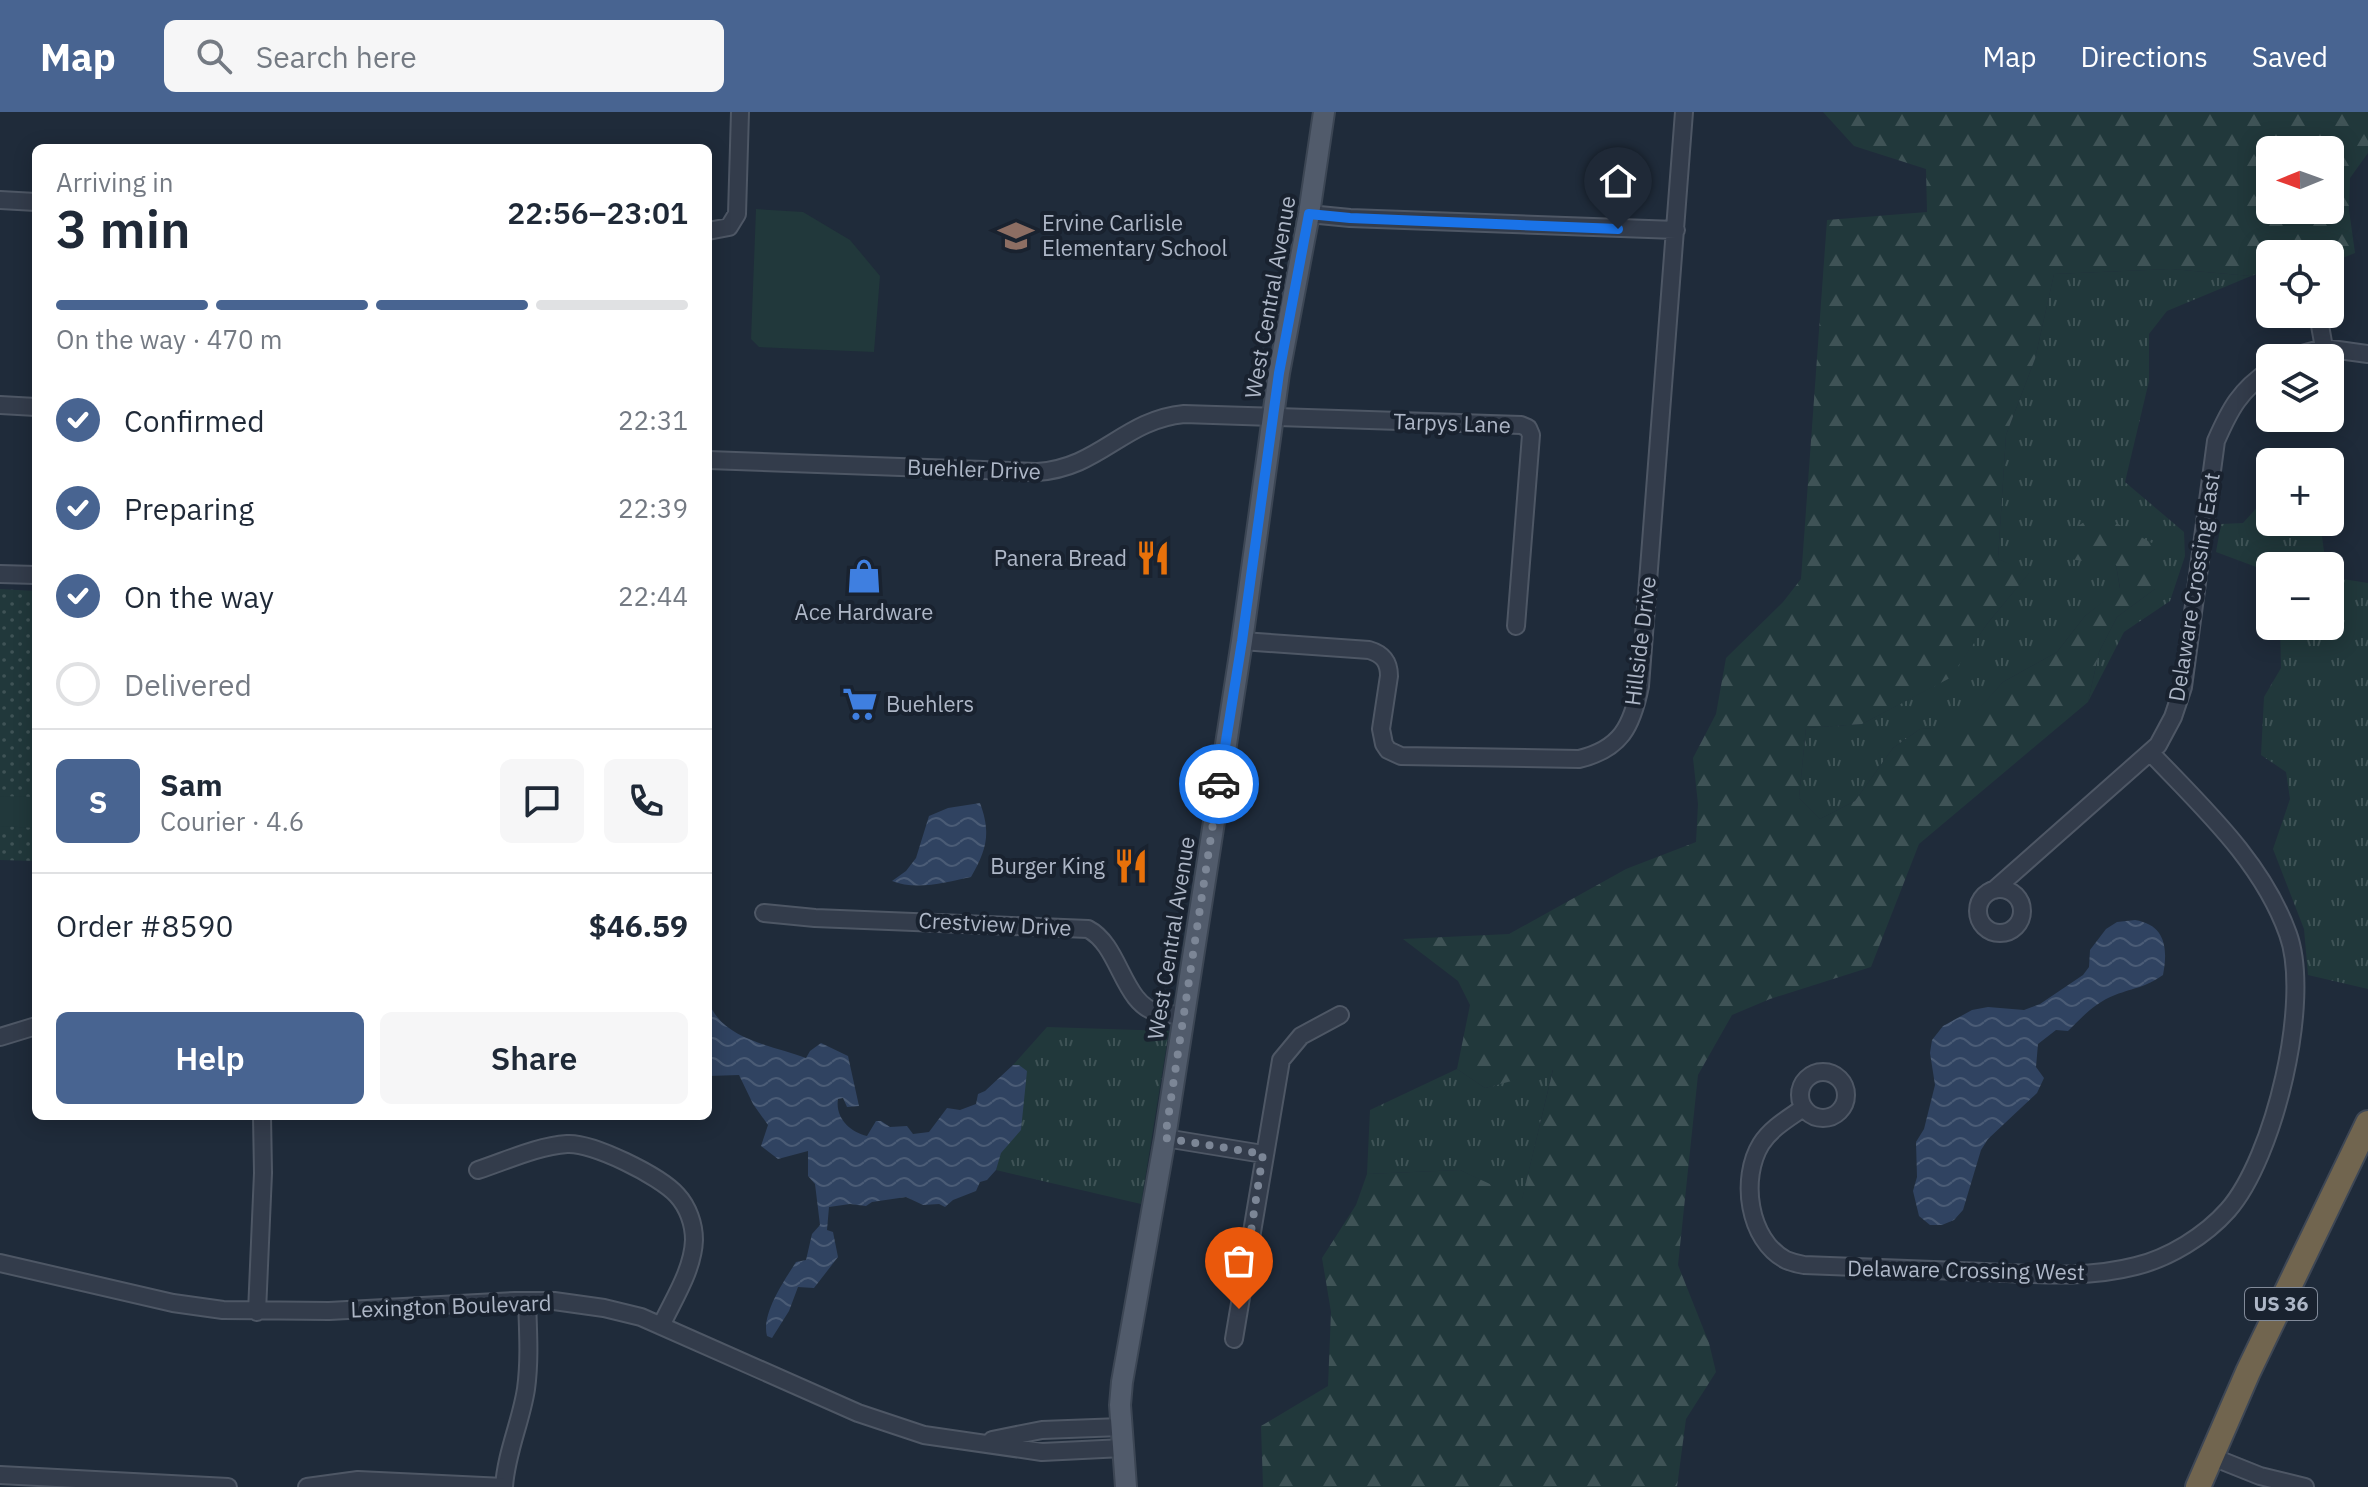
<!DOCTYPE html>
<meta charset="utf-8">
<style>
:root{--surface:#fff;--page:#f6f6f7;--text:#1f2937;--muted:#747a83;--line:#e0e1e3;--accent:#486491}
body{margin:0;font-family:"IBM Plex Sans",sans-serif;background:var(--page);color:var(--text);height:100vh;display:flex;flex-direction:column;font-size:30px;white-space:nowrap}
*{box-sizing:border-box;margin:0}
p{font-size:26px;color:var(--muted)}
.icon{flex:none;width:44px;height:44px;fill:none;stroke:currentColor;stroke-width:2;stroke-linecap:round;stroke-linejoin:round}
.map{position:relative;flex:1;overflow:hidden}
.panel{position:absolute;left:32px;top:32px;width:680px;height:976px;display:flex;flex-direction:column;background:var(--surface);border-radius:12px;box-shadow:0 4px 20px #0003}
.panel>*{flex:none}
.needle{width:52px;rotate:269deg}
.tools{position:absolute;left:2256px;top:24px;display:grid;gap:16px}
.tools a{display:grid;place-items:center;width:88px;height:88px;border-radius:12px;background:var(--surface);box-shadow:0 4px 20px #0003;font-size:40px}
.pin{position:absolute;display:grid;place-items:center;width:68px;height:68px;color:#fff;margin:-82px -34px;border-radius:50% 50% 50% 0;rotate:-45deg;box-shadow:0 0 8px #0007}
.pin .icon{rotate:45deg}
.courier{position:absolute;display:grid;place-items:center;width:80px;height:80px;margin:-40px;border:6px solid #1a73e8;border-radius:50%;background:#fff;color:#222;box-shadow:0 2px 10px #0007}
.headline em{font-style:normal;font-weight:600}
.headline div{display:flex;flex-direction:column-reverse}
.headline{display:flex;align-items:center;justify-content:space-between;height:136px;padding:0 24px}
h1{font-size:52px;font-weight:600;line-height:60px}
.bar{display:grid;grid-template-columns:repeat(4,1fr);gap:12px 8px;align-content:center;height:96px;padding:0 24px}
.bar i{height:10px;border-radius:6px;background:var(--line)}
.bar .on{background:var(--accent)}
.bar p{grid-column:span 4}
.line{display:flex;align-items:center;gap:20px;padding:0 24px;border-top:2px solid var(--line)}
.line div{flex:1}
.round{display:grid;place-items:center;flex:none;width:84px;height:84px;border-radius:12px;background:var(--page)}
ol{padding:0 24px;list-style:none}
li{display:flex;align-items:center;gap:24px;height:88px}
li p{margin-inline-start:auto}
li .icon{padding:8px;border-radius:50%;background:var(--accent);color:#fff;stroke-width:4}
li:last-child{color:var(--muted)}
li i{width:44px;height:44px;border:4px solid var(--line);border-radius:50%}
.action{display:flex;gap:16px;margin-top:auto;padding:16px 24px}
.action a{flex:1;height:92px;border-radius:12px;background:var(--accent);color:#fff;font-size:32px;font-weight:600;line-height:92px;text-align:center}
.action a+a{background:var(--page);color:var(--text)}
header{display:flex;align-items:center;gap:48px;box-sizing:border-box;height:112px;padding:0 40px;background:var(--accent);color:#fff}
header strong{font-size:38px}
nav{display:flex;gap:44px;margin-inline-start:auto;font-size:28px}
.search{width:560px;height:72px;background:var(--page);display:flex;align-items:center;gap:20px;box-sizing:border-box;padding:0 28px;border-radius:12px;color:var(--muted);font-size:30px}
.map>svg:first-child{display:block}
.grass{fill:url(#grass-tufts)}
.forest{fill:url(#forest-firs);fill-rule:evenodd}
.park{fill:url(#park-dots)}
.pitch{fill:#21383b}
.water{fill:url(#water-waves)}
.lines{fill:none;stroke-linecap:round;stroke-linejoin:round}
.minor-casing{stroke:#4e5765;stroke-width:20}
.major-casing{stroke:#3c4654;stroke-width:24}
.highway-casing{stroke:#3e4755;stroke-width:28}
.minor{stroke:#333c4b;stroke-width:16}
.major{stroke:#515b6b;stroke-width:20}
.highway{stroke:#71654f;stroke-width:24}
.done{stroke:#7c8696;stroke-width:8;stroke-dasharray:0 14.4}
.route{stroke:#1a73e8;stroke-width:10}
.labels{text-anchor:middle;stroke-width:8;stroke-linejoin:round;paint-order:stroke}
.shield{fill:#19222f;stroke:#818a99;stroke-width:2}
.shield-label{font-size:20px;font-weight:bold;fill:#aeb7c7}
.poi-label{font-size:22px;fill:#aeb7c7;stroke:#19222f;text-anchor:start}
.street-label{font-size:22px;fill:#aeb7c7;stroke:#19222f}
</style>
<header>
<strong>Map</strong>
<div class="search"><svg class="icon" aria-label="search" viewBox="0 0 24 24"><circle cx="10" cy="10" r="6"/><path d="M15 15l6 6"/></svg>Search here</div>
<nav><a>Map</a><a>Directions</a><a>Saved</a></nav>
</header>
<div class="map">
<svg width="2368" height="1375" viewBox="0 0 2368 1375">
<defs>
<pattern id="grass-tufts" width="24" height="20" patternUnits="userSpaceOnUse" patternTransform="scale(2)"><rect width="24" height="20" fill="#21383b"/><path d="M3 7l-1-3M5 7V3M7 7l1-3M15 17l-1-3M17 17v-4M19 17l1-3" fill="none" stroke="#3f5356"/></pattern>
<pattern id="forest-firs" width="22" height="20" patternUnits="userSpaceOnUse" patternTransform="scale(2)"><rect width="22" height="20" fill="#21383b"/><path d="M5 1l3.5 6h-7zM16 11l3.5 6h-7z" fill="#3f5356"/></pattern>
<pattern id="park-dots" width="8" height="8" patternUnits="userSpaceOnUse" patternTransform="scale(2)"><rect width="8" height="8" fill="#21383b"/><path d="M2 2h.1M6 6h.1" fill="none" stroke="#3f5356" stroke-width="1.8" stroke-linecap="round"/></pattern>
<pattern id="water-waves" width="16" height="10" patternUnits="userSpaceOnUse" patternTransform="scale(2)"><rect width="16" height="10" fill="#304361"/><path d="M0 5q4-4 8 0t8 0" fill="none" stroke="#4b5c76"/></pattern>
</defs>
<rect width="100%" height="100%" fill="#1f2b3a"/>
<path class="grass" d="M2171,157L2251,164L2167,199L2149,222V269L2125,370L2184,420L2185,444L2170,489L2124,520L2088,590L2099,540L2117,505L2155,477L2116,453L2120,477L2085,504L2057,540L2003,570L1963,615L1920,617L1893,636L1855,689L1820,707L1799,686L1806,616L1862,612L1949,566L1987,512L2029,461L1998,447L2006,323L2035,247L2054,162Z
M2270,381V410H2320L2326,454H2270V481L2259,456L2216,440L2221,412L2243,411Z
M2330,465L2368,471V877L2308,863L2304,817L2273,737L2290,687L2286,660L2261,643L2264,585L2281,556L2280,514H2330Z
M1047,915L1169,919L1141,1092L996,1058L1000,1041L1012,1026L1020,953H1013Z
M1457,957L1485,976L1553,957L1522,1088L1460,1058L1367,1062L1370,998Z"/>
<path class="forest" d="M1823,0H2368V41L2350,66L2349,98L2355,141L2330,151V142H2270V158L2251,164L2171,157L2054,162L2035,247L2006,323L1998,447L2030,460L1987,512L1950,566L1862,612L1806,616L1799,686L1820,707L1855,689L1893,636L1920,617L1963,614L2003,570L2057,540L2085,504L2120,476L2116,453L2068,447L2072,418L2098,401L2159,435L2155,477L2117,505L2099,540L2088,590L1919,732L1871,855L1770,887L1732,903L1698,963L1678,1153L1709,1231L1716,1260L1686,1307L1677,1375H1263L1261,1314L1328,1274L1331,1200L1322,1146L1356,1093L1367,1062L1460,1058L1522,1087L1553,958L1485,976L1457,957L1470,893L1458,869L1403,827L1509,822L1626,757L1696,730L1698,692L1693,646L1716,602L1726,546L1783,490L1801,467L1827,108L1927,100L1926,57L1854,34ZM2270,38H2330V98H2270Z"/>
<path class="park" d="M0,477L36,479V749L0,748Z"/>
<path class="pitch" d="M756,97L803,100L850,128L880,164L874,240L759,235L751,227Z
M0,684L36,685V716L0,714Z"/>
<path class="water" d="M980,691C991,721 987,737 971,765C947,770 916,779 892,769L906,759L916,746L929,704L948,696Z
M2135,808C2166,813 2168,837 2163,863C2144,876 2136,875 2115,883C2096,890 2082,905 2068,919L2056,918L2038,932L2036,955L2044,966L2037,981L1988,1027L1981,1038L1963,1098L1954,1108L1942,1113H1930L1919,1104L1913,1079L1917,1065L1916,1030L1924,1017L1935,973L1930,941L1932,928L1943,914L1972,898L1988,895L2024,898L2040,892L2083,863L2089,855L2090,838L2106,817L2117,810Z
M708,888C721,928 772,933 806,946L810,939L821,931L848,944L859,994L847,995L843,986L838,987C835,1006 850,1020 867,1024L876,1009H881L890,1015L907,1014L913,1022L929,1020L947,996L960,998L976,992L978,982L985,979L1013,953H1019L1027,959L1021,1018L1001,1041L996,1058L987,1068L980,1070L976,1079L953,1088L945,1095L939,1092L923,1093L906,1085L872,1090L866,1094L850,1092L829,1095L827,1118L833,1120L838,1145L814,1176L798,1175L789,1199L772,1226L767,1224C761,1202 784,1169 796,1150L806,1148L812,1122L820,1113L815,1072L808,1064V1039L778,1047L761,1034L768,1013L753,992L739,963L708,964Z"/>
<g class="lines">
<g class="minor-casing">
<path id="minor" d="M0,88L36,90
M1309,102L1350,106L1676,118
M708,119L729,115L737,102L740,0
M2318,202L2324,236
M2287,246L2324,236L2368,242
M0,293L36,295
M708,348L1037,360C1100,356 1123,308 1184,302L1521,313L1528,316L1531,323L1516,514
M0,462L36,463
M1242,529L1369,538C1383,542 1389,550 1389,564L1381,617L1384,632L1388,638L1401,644L1579,647C1621,637 1632,614 1640,574L1684,0
M1978 799a22 22 0 1 1 44 0a22 22 0 1 1-44 0Z
M1994,778L2158,633L2173,605L2183,575L2216,329C2230,297 2240,278 2270,258
M764,801L815,806L1088,817C1121,834 1122,893 1159,901C1167,903 1176,902 1184,903
M0,925L36,914
M1800 983a23 23 0 1 1 46 0a23 23 0 1 1-46 0Z
M1803,996C1789,1006 1771,1016 1761,1032C1740,1066 1748,1128 1786,1148C1791,1150 1798,1152 1804,1153C1864,1155 1925,1158 1985,1160C2036,1162 2086,1167 2136,1154C2169,1146 2205,1124 2228,1098C2274,1046 2312,888 2288,822C2262,749 2202,695 2150,640
M1165,1026L1263,1042
M478,1058C506,1049 537,1034 567,1032C592,1030 660,1064 677,1083C688,1095 694,1112 694,1128C693,1158 673,1188 661,1214
M0,1151L173,1191L223,1198L329,1199L515,1189H554L604,1196L641,1205L858,1301L924,1323L1042,1340L1123,1336
M257,1200L263,1061L262,1004
M1234,1227L1281,948L1301,924L1340,903
M992,1328L1042,1318L1121,1315
M2210,1344L2260,1364L2305,1375
M0,1363L228,1375
M307,1375L358,1368L504,1375C506,1341 521,1310 526,1277C530,1248 528,1218 527,1189"/>
</g>
<g class="major-casing">
<path id="major" d="M1126,1375L1120,1293L1122,1270L1165,1026L1242,529L1279,261L1309,102L1324,0"/>
</g>
<g class="highway-casing">
<path id="highway" d="M2198,1375L2248,1260L2368,1011"/>
</g>
<use href="#minor" class="minor"/>
<use href="#major" class="major"/>
<use href="#highway" class="highway"/>
</g>
<g class="lines">
<path class="done" d="M1219,672L1165,1026L1263,1042L1239,1197"/>
<path class="route" d="M1219,672L1242,529L1279,261L1309,102L1350,106L1618,117"/>
</g>
<defs>
<g id="school-bare" transform="scale(2.76)"><path d="M0-5L7-2L0 1L-7-2ZM-4 1L0 2.5L4 1V4Q0 6-4 4Z" fill="#8d6e63" stroke="#19222f" stroke-width="2.5" paint-order="stroke"/></g>
<g id="restaurant-bare" transform="scale(2.76)"><path d="M-5-6h1v4h1v-4h1v4h1v-4h1v5L-1.5 .5V6h-2V.5L-5-1ZM5-6V6H3V1.5H1.5Q1.5-4 5-6Z" fill="#e8710a" stroke="#19222f" stroke-width="2.5" paint-order="stroke"/></g>
<g id="shop-bare" transform="scale(2.76)"><path d="M-5-2.5h2.3a2.7 3.5 0 0 1 5.4 0H5L5.5 6h-11ZM-1.5-2.5h3a1.5 2.3 0 0 0-3 0Z" fill="#3f7fe0" stroke="#19222f" stroke-width="2.5" paint-order="stroke"/></g>
<g id="supermarket-bare" transform="scale(2.76)"><path d="M-6-5.5h2.5l.6 2H6L4.5 2H-2.5L-4.4-4H-6ZM-1.5 3.2a1.3 1.3 0 1 0 .1 0ZM3 3.2a1.3 1.3 0 1 0 .1 0Z" fill="#3f7fe0" stroke="#19222f" stroke-width="2.5" paint-order="stroke"/></g>
</defs>
<g fill-rule="evenodd">
<use href="#school-bare" x="1016" y="124"/>
<use href="#restaurant-bare" x="1153" y="446"/>
<use href="#shop-bare" x="864" y="464"/>
<use href="#supermarket-bare" x="860" y="592"/>
<use href="#restaurant-bare" x="1131" y="754"/>
</g>
<g class="labels">
<rect class="shield" x="2245" y="1176" width="72" height="32" rx="6"/>
<g class="shield-label">
<text x="2281" y="1199">US 36</text>
</g>
<g class="poi-label">
<text x="1042" y="119">Ervine Carlisle<tspan x="1042" dy="25">Elementary School</tspan></text>
<text x="1127" y="454" text-anchor="end">Panera Bread</text>
<text x="864" y="508" text-anchor="middle">Ace Hardware</text>
<text x="886" y="600">Buehlers</text>
<text x="1105" y="762" text-anchor="end">Burger King</text>
</g>
<g class="street-label">
<text transform="translate(1270 185) rotate(-80)" y="8">West Central Avenue</text>
<text transform="translate(1452 311) rotate(2)" y="8">Tarpys Lane</text>
<text transform="translate(974 357) rotate(2)" y="8">Buehler Drive</text>
<text transform="translate(2194 475) rotate(-81)" y="8">Delaware Crossing East</text>
<text transform="translate(1640 529) rotate(-83)" y="8">Hillside Drive</text>
<text transform="translate(995 812) rotate(3)" y="8">Crestview Drive</text>
<text transform="translate(1171 826) rotate(-81)" y="8">West Central Avenue</text>
<text transform="translate(1966 1158) rotate(1)" y="8">Delaware Crossing West</text>
<text transform="translate(451 1194) rotate(-2)" y="8">Lexington Boulevard</text>
</g>
</g>
</svg>
<div class="tools">
<a><svg class="needle" viewBox="-14 -14 28 28"><path d="M0-13l5 13h-10z" fill="#e53935"/><path d="M0 13l5-13h-10z" fill="#747a83"/></svg></a>
<a><svg class="icon" aria-label="locate" viewBox="0 0 24 24"><circle cx="12" cy="12" r="6"/><path d="M12 2v4M12 18v4M2 12h4M18 12h4"/></svg></a>
<a><svg class="icon" aria-label="layers" viewBox="0 0 24 24"><path d="M12 4l9 5-9 5-9-5zM3 14l9 5 9-5"/></svg></a>
<a>+</a>
<a>−</a>
</div>
<div class="pin" style="left:1239px;top:1197px;background:#ea580c"><svg class="icon" aria-label="bag" viewBox="0 0 24 24"><path d="M5 8h14l-1 12H6zM9 8a3 3 0 0 1 6 0"/></svg></div>
<div class="pin" style="left:1618px;top:117px;background:#1f2937"><svg class="icon" aria-label="home" viewBox="0 0 24 24"><path d="M3 11l9-7 9 7M6 9v11h12V9"/></svg></div>
<div class="courier" style="left:1219px;top:672px"><svg class="icon" aria-label="car" viewBox="0 0 24 24"><path d="M5 17H2v-5l4-1 3-4h7l3 4 3 1v5h-3M9 17h6M6 11h13"/><circle cx="7" cy="17" r="2"/><circle cx="17" cy="17" r="2"/></svg></div>
<section class="panel">
<div class="headline"><div><h1>3 min</h1><p>Arriving in</p></div><em>22:56–23:01</em></div>
<div class="bar"><i class="on"></i><i class="on"></i><i class="on"></i><i></i><p>On the way · 470 m</p></div>
<ol>
<li><svg class="icon" aria-label="check" viewBox="0 0 24 24"><path d="M5 12l5 5 9-10"/></svg>Confirmed<p>22:31</p></li>
<li><svg class="icon" aria-label="check" viewBox="0 0 24 24"><path d="M5 12l5 5 9-10"/></svg>Preparing<p>22:39</p></li>
<li><svg class="icon" aria-label="check" viewBox="0 0 24 24"><path d="M5 12l5 5 9-10"/></svg>On the way<p>22:44</p></li>
<li><i></i>Delivered</li>
</ol>
<div class="line" style="height:144px"><b class="round" style="background:var(--accent);color:#fff">S</b><div><b>Sam</b><p>Courier · 4.6</p></div><a class="round"><svg class="icon" aria-label="chat" viewBox="0 0 24 24"><path d="M4 5h16v11H9l-5 4z"/></svg></a><a class="round"><svg class="icon" aria-label="phone" viewBox="0 0 24 24"><path d="M5 4h4l2 5-3 2q2 4 5 5l2-3 5 2v4C11 20 4 13 5 4z"/></svg></a></div>
<div class="line" style="height:104px"><div>Order #8590</div><b>$46.59</b></div>
<div class="action"><a>Help</a><a>Share</a></div>
</section>
</div>
